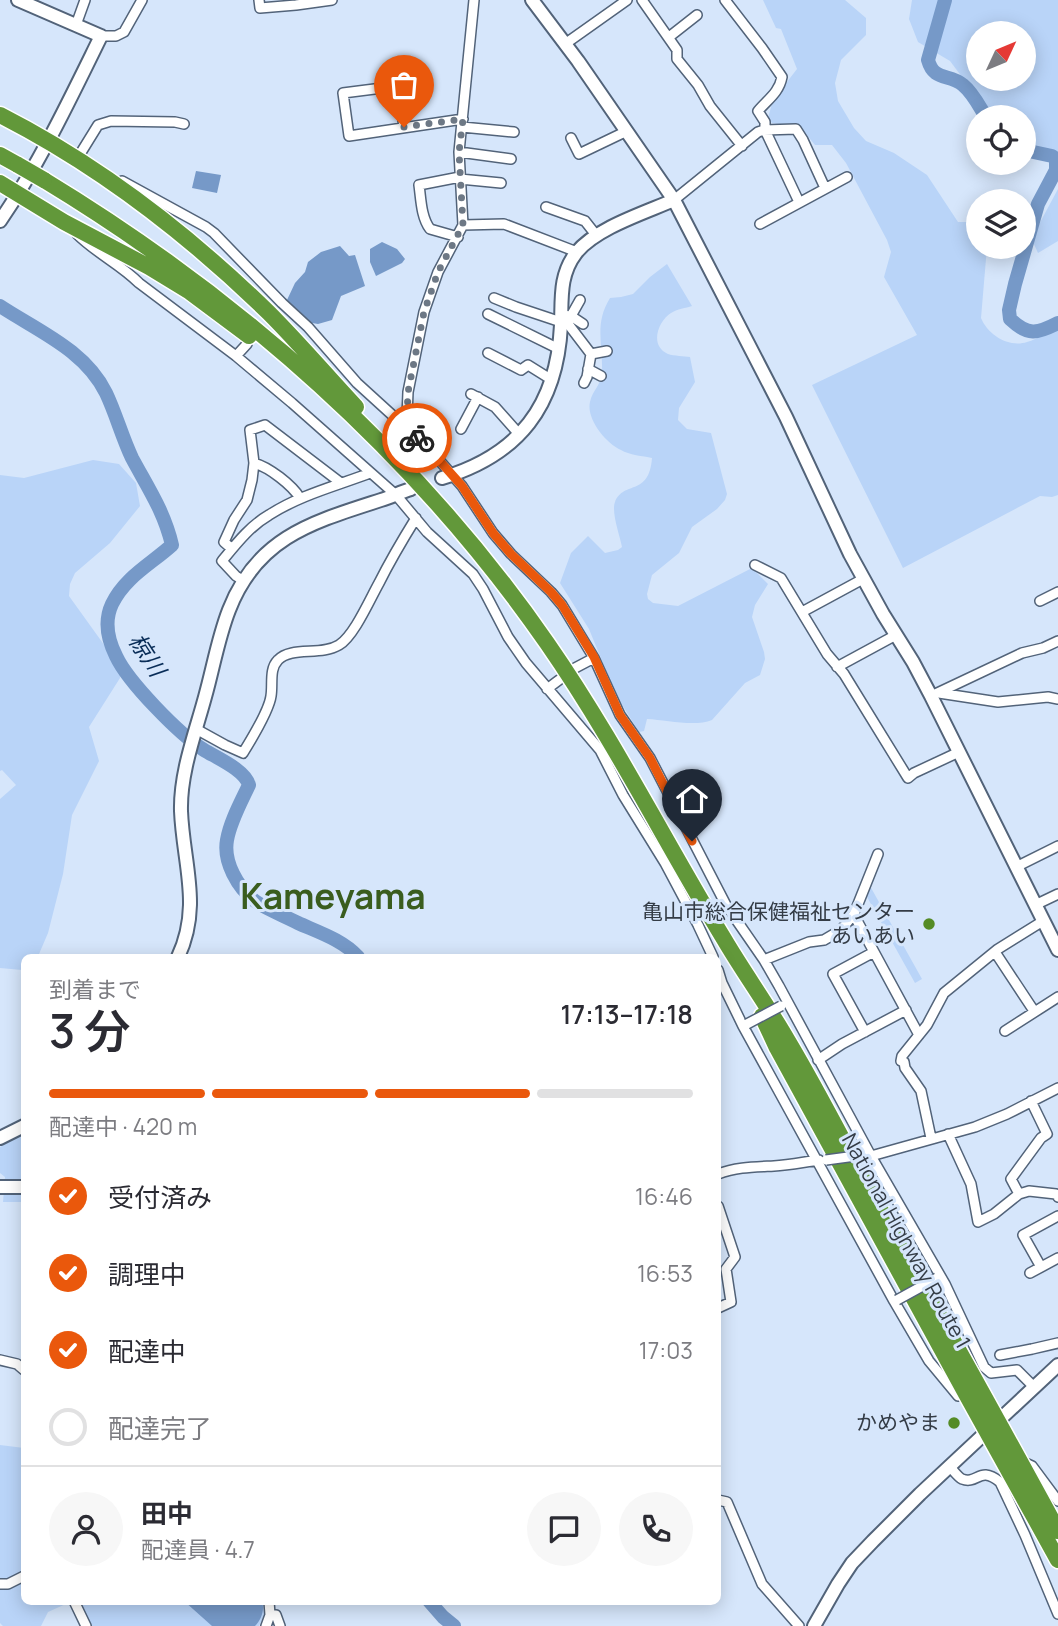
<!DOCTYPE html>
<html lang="ja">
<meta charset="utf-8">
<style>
:root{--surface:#fff;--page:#f7f7f7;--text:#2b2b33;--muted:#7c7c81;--line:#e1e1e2;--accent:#ea580c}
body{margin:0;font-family:Manrope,"Noto Sans JP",sans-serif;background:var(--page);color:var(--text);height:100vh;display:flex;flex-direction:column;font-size:26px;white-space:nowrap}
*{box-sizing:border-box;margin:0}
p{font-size:23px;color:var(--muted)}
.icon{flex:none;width:38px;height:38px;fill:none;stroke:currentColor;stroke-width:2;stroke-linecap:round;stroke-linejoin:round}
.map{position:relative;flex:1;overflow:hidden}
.side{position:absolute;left:21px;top:954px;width:700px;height:651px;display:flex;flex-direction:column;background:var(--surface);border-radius:10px;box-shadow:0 4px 18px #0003}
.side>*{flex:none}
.needle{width:46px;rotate:46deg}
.buttons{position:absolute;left:966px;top:21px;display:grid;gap:14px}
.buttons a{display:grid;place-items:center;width:70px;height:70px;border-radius:50%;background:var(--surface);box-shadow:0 4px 18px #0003;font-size:35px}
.pin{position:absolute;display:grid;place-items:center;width:60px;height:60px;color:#fff;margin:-72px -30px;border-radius:50% 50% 50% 0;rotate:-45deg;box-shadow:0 0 7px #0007}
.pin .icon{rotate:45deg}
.courier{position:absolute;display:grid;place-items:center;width:70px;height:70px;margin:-35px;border:5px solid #ea580c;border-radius:50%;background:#fff;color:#222;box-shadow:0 2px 9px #0007}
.overview em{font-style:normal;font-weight:600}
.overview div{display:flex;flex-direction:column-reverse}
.overview{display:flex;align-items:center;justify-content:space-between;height:119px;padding:0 28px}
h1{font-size:46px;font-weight:600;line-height:52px}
.bar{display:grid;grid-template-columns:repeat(4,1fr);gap:10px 7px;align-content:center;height:84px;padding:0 28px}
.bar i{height:9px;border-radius:5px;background:var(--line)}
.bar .current{background:var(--accent)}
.bar p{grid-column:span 4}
.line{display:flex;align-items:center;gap:18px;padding:0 28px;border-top:2px solid var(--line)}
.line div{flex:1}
.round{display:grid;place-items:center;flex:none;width:74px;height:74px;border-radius:37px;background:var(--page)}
ol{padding:0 28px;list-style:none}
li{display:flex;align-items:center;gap:21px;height:77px}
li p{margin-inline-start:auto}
li .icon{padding:7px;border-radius:50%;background:var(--accent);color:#fff;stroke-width:4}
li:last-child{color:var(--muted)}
li i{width:38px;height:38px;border:4px solid var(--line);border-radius:50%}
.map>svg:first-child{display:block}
.green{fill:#b9d4f8;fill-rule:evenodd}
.water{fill:#7699c8}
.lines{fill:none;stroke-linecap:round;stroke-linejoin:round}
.river{stroke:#7699c8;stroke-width:14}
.street-casing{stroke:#526379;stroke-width:12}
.secondary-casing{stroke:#526379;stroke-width:16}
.highway-casing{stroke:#fff;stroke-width:19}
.street{stroke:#fff;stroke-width:9}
.secondary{stroke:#fff;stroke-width:12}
.highway{stroke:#62983a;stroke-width:16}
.street-bridge-casing{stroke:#526379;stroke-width:12;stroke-linecap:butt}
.highway-bridge-casing{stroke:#fff;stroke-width:19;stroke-linecap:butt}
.street-bridge{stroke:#fff;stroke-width:9}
.highway-bridge{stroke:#62983a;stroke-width:16}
.done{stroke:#6d7885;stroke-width:7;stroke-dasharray:0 12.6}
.route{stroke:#ea580c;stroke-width:9}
.poi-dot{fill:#548b25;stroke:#d6e6fb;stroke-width:2.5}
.labels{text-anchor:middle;stroke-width:6;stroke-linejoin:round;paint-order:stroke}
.poi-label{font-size:21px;fill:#343c46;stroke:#d6e6fb;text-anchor:end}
.street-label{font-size:21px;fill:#343c46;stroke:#d6e6fb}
.water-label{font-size:23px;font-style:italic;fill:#082c57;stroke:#d6e6fb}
.town-label{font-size:35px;font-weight:bold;fill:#3a5d1e;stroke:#d6e6fb}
</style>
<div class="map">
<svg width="1058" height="1626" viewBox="0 0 1058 1626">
<rect width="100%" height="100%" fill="#d6e6fb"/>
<path class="green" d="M733,0H845L866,18V35L841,60L835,83L838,101L854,128L866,141L894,153L927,175L958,222H978V247H987L981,318C988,335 1009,348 1027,342C1038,339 1048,331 1058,326V495L1052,497L1040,496L903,568L812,385L917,335L884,277L891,252L887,240L846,163L832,145H815L801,128L772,123L768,118L773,100L797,69L781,29L776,28L763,0Z
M912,0H1058V169L1042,154L1024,144V117H992L950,61L918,42L909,19ZM978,33H1024V79H978Z
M1058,189V241L1038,253L1033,242L1036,230Z
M667,264L692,306C686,308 677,309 671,313C658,321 649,346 668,354C674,356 684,356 690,357L695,382L679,408L678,420L687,429L711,433L727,494L725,500L717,509L692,527L679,553L652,575L647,594L648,599L653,603L678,606L752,568L768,584L755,605L752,617L764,652L765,659L760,675L745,683L712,720C695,727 666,720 647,719L644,731L639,732L616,695L589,629L560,583L571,553L588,536L605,553L618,550L622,547C620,536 611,512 615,502C624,480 649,497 652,458C643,456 629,455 621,450C606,443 586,419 590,402C592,391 602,384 602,372C603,343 594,324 610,298L621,297L633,294L650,277Z
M93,460L119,464L136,483L140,506L110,543L75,573L70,584L69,596L120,667V678L89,727L99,761L72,815L63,874L48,933L39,954L35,957H24V968L22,970L0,968V799L16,785L2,770L0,771V475L24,478Z
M870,886L922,979L915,983L867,897Z
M24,1132V1202H3L5,1177L0,1173V1147L2,1146L1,1143Z
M0,1445L24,1448V1572L9,1579H0Z
M24,1581V1601H68V1603L48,1612L41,1626H3L0,1623V1590L9,1589Z
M80,1601H265L264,1615L259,1626H91Z"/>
<path class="water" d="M196,171L221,175L217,193L192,188Z
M382,242L397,249L405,259L402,263L376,276L370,262V249Z
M340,246L349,256L355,255L365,286L341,296L332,320L318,324L312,323L287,300L295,283L305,272L308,262L321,252Z
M184,1601H262C265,1610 261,1620 255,1626H212Z"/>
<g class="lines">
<path class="river" d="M945,0L928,60C934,82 949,73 963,85C973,93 979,106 986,117
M1024,150L1052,156L1056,159V170L1038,204L1015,284L1009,310L1010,319C1028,336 1037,334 1058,323
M0,306C38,331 85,350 106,393C116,414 122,437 132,458C148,488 164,511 172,545C151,564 125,577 112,604C104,621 108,640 116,656C128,682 179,734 204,750C217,758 245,770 249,785C241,802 230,822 227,840C223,862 238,888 255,901C264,908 287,917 298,923C318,932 343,940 358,957
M429,1601L443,1617L454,1626"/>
<g class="street-casing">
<path id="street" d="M259,0L260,8L296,5L332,0
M642,0L677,50V59L698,85L710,106L742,146
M725,0L762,48L782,77C779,93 767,100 758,111L765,122V130L799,202
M76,25L85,0
M101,36H116L124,32L142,0
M669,37L697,15
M565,44L627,0
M404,127L398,86L343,93L349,136L463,119
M462,127L514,132
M571,138L579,154L627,131
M459,152L511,159
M77,159L98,125L111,121L175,122L184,124
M460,179L501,183
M122,181L206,227L214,233L282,303L308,327L357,383L402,424L438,459L462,486L493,533L511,554L551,592L562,605L594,658L620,715L650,758L726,905L764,960L779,986L871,1156L945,1284L984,1367L991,1373L1017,1370L1034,1387
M674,200L758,132L764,130L796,129L803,140L825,188
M546,207L585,221L596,235
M760,224L847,177
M463,225L504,224L577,252
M77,234C96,253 120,264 139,283L236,356L292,403L396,495L427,532L473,574L483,589L508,637L526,663L600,750L623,795L665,863L698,925L713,957
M458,237L430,229C421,217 421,199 419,185L460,177
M494,298L516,307L561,322
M488,314L559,349
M561,315L571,316L580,300
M562,316L591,354L587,377L584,383
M571,316L583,324
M488,353L521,370L528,365L552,380
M591,354L607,351
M236,356L247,344
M588,369L601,376
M471,394L495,407L519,434
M402,424L407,416L408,392L424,312L438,272L463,225L459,152L474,0
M461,429L478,397
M254,463C269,467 292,485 300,498
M232,549L224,542L234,520L247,500L252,480L254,463L250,430L265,425L341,483
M755,565L781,578L827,654L844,674L908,778L914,773L959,752
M244,581L236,576L222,561C236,544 250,526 269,515C300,495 336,486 370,473
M1040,601L1058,592
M802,612L863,579
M837,667L896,635
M575,668L594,658
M547,689L559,680
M939,693L998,702L1048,697L1058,699
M931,696L1022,653L1043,648L1058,641
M196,729L225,745L243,753C251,740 269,711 271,696C273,684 269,669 278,660C291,646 321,656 339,645C354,636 370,599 379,583C390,561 403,539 416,518
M1016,867L1058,846
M1035,905L1058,894
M854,915L919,1035
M995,952L1034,1011
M764,960L809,942L824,940L841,930L854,914L878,854
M718,970L722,983L743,1026L894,1301L929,1361L958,1396L966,1394
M1005,1031L1058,997
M865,1032L833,974L874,952
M818,1060L842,1044L906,1010
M948,1134L971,1184L978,1222L994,1214L1019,1194L1011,1179L1041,1138L1047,1134L1031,1101
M931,1138L921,1091L905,1068L904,1062L901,1061L902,1056L927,1025L944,993L998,949L1043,921
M866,1155L871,1156L975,1127L1007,1114L1058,1088
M718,1174C736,1167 754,1167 774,1166C789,1165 804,1162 819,1160
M1019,1194L1029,1191L1056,1194L1058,1197
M718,1206L735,1257L726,1269L731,1302L718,1308
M1041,1267L1023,1235L1058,1216
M1030,1273L1058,1258
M1000,1355L1032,1349L1058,1343
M0,1360L17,1364L24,1370
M1021,1461L1032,1466L1058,1501
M950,1467C953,1470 958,1477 962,1479C978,1485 979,1465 1000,1482L1025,1535L1058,1614
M718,1500L727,1502L762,1584L799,1626
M0,1584H8L24,1576
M74,1601L86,1626
M270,1615H276L280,1626
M266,1626L270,1615L269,1601"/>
</g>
<g class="secondary-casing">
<path id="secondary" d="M532,0L578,61L674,200L786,417L850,554L883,614L913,662L931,696L1058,950
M0,221C40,163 70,99 101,36L18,0
M442,478C519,455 557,406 561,325C562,299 559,275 576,253C596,228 644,213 674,200
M178,957C202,906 183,863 181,811C180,773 195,734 205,697C213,669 218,638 229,610C257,537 313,522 381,500C391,497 401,492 411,489
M0,1138L24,1126
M0,1187H24
M814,1626L838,1584L852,1563L873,1541L920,1494L1058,1365"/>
</g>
<g class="highway-casing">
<path id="highway" d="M0,115C100,166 189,235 269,313C299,343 327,376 356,407
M0,155L18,165
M44,180C240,299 416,454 547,643C613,738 664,840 724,939C744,973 768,1006 788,1041C819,1093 846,1147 875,1200C936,1310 998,1420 1058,1531
M0,183L64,222L149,267L190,292L249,336
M762,1016L777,1048L966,1394L1058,1560"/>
</g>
<use href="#street" class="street"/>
<use href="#secondary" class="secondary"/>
<use href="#highway" class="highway"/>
<g class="street-bridge-casing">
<path id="street-bridge" d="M747,1024L781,1006
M826,1160L863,1155
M897,1300L937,1278"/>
</g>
<g class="highway-bridge-casing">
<path id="highway-bridge" d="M18,165L44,180"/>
</g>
<use href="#street-bridge" class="street-bridge"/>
<use href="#highway-bridge" class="highway-bridge"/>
</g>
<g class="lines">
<path class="done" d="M404,127L463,119L459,152L463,225L438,272L424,312L408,392L407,416L402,424L417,438"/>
<path class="route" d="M417,438L438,459L462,486L493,533L511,554L551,592L562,605L594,657L620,715L650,758L692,841"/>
</g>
<g class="poi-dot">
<circle cx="929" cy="924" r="7"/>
<circle cx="954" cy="1423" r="7"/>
</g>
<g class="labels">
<g class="poi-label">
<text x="915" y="919">亀山市総合保健福祉センター<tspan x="915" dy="24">あいあい</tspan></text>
<text x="940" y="1430">かめやま</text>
</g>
<g class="street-label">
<text transform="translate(906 1241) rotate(61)" y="7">National Highway Route 1</text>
</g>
<g class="water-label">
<text transform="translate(147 655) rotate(57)" y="8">椋川</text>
</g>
<g class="town-label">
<text x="333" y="909">Kameyama</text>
</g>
</g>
</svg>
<div class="buttons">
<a><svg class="needle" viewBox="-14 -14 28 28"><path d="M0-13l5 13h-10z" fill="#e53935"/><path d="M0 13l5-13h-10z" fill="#7c7c81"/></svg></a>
<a><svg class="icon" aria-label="locate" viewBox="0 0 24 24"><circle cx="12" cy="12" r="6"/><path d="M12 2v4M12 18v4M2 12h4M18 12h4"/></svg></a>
<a><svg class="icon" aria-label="layers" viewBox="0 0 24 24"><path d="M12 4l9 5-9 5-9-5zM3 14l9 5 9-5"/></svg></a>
</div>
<div class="pin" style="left:404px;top:127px;background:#ea580c"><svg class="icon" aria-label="bag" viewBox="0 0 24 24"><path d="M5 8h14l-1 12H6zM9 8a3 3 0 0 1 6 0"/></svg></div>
<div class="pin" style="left:692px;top:841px;background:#1f2937"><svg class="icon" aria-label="home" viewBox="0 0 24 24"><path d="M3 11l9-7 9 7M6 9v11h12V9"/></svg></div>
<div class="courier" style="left:417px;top:438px"><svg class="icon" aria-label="bike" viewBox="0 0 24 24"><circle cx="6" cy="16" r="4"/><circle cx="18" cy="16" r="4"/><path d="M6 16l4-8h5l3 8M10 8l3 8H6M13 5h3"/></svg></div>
<section class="side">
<div class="overview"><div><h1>3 分</h1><p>到着まで</p></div><em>17:13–17:18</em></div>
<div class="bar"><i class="current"></i><i class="current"></i><i class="current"></i><i></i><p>配達中 · 420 m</p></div>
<ol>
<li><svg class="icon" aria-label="check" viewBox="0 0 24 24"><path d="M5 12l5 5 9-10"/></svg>受付済み<p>16:46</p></li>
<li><svg class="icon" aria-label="check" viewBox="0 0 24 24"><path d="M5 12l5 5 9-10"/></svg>調理中<p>16:53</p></li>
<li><svg class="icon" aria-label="check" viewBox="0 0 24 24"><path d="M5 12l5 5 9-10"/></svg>配達中<p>17:03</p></li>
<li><i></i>配達完了</li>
</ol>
<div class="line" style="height:126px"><a class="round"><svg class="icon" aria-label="person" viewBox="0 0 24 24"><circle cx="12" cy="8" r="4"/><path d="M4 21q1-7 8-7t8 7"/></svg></a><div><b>田中</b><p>配達員 · 4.7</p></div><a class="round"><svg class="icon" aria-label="chat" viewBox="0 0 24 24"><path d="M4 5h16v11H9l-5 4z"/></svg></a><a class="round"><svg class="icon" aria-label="phone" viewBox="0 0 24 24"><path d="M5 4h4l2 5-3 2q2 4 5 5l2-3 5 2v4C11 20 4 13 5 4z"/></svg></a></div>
</section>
</div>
